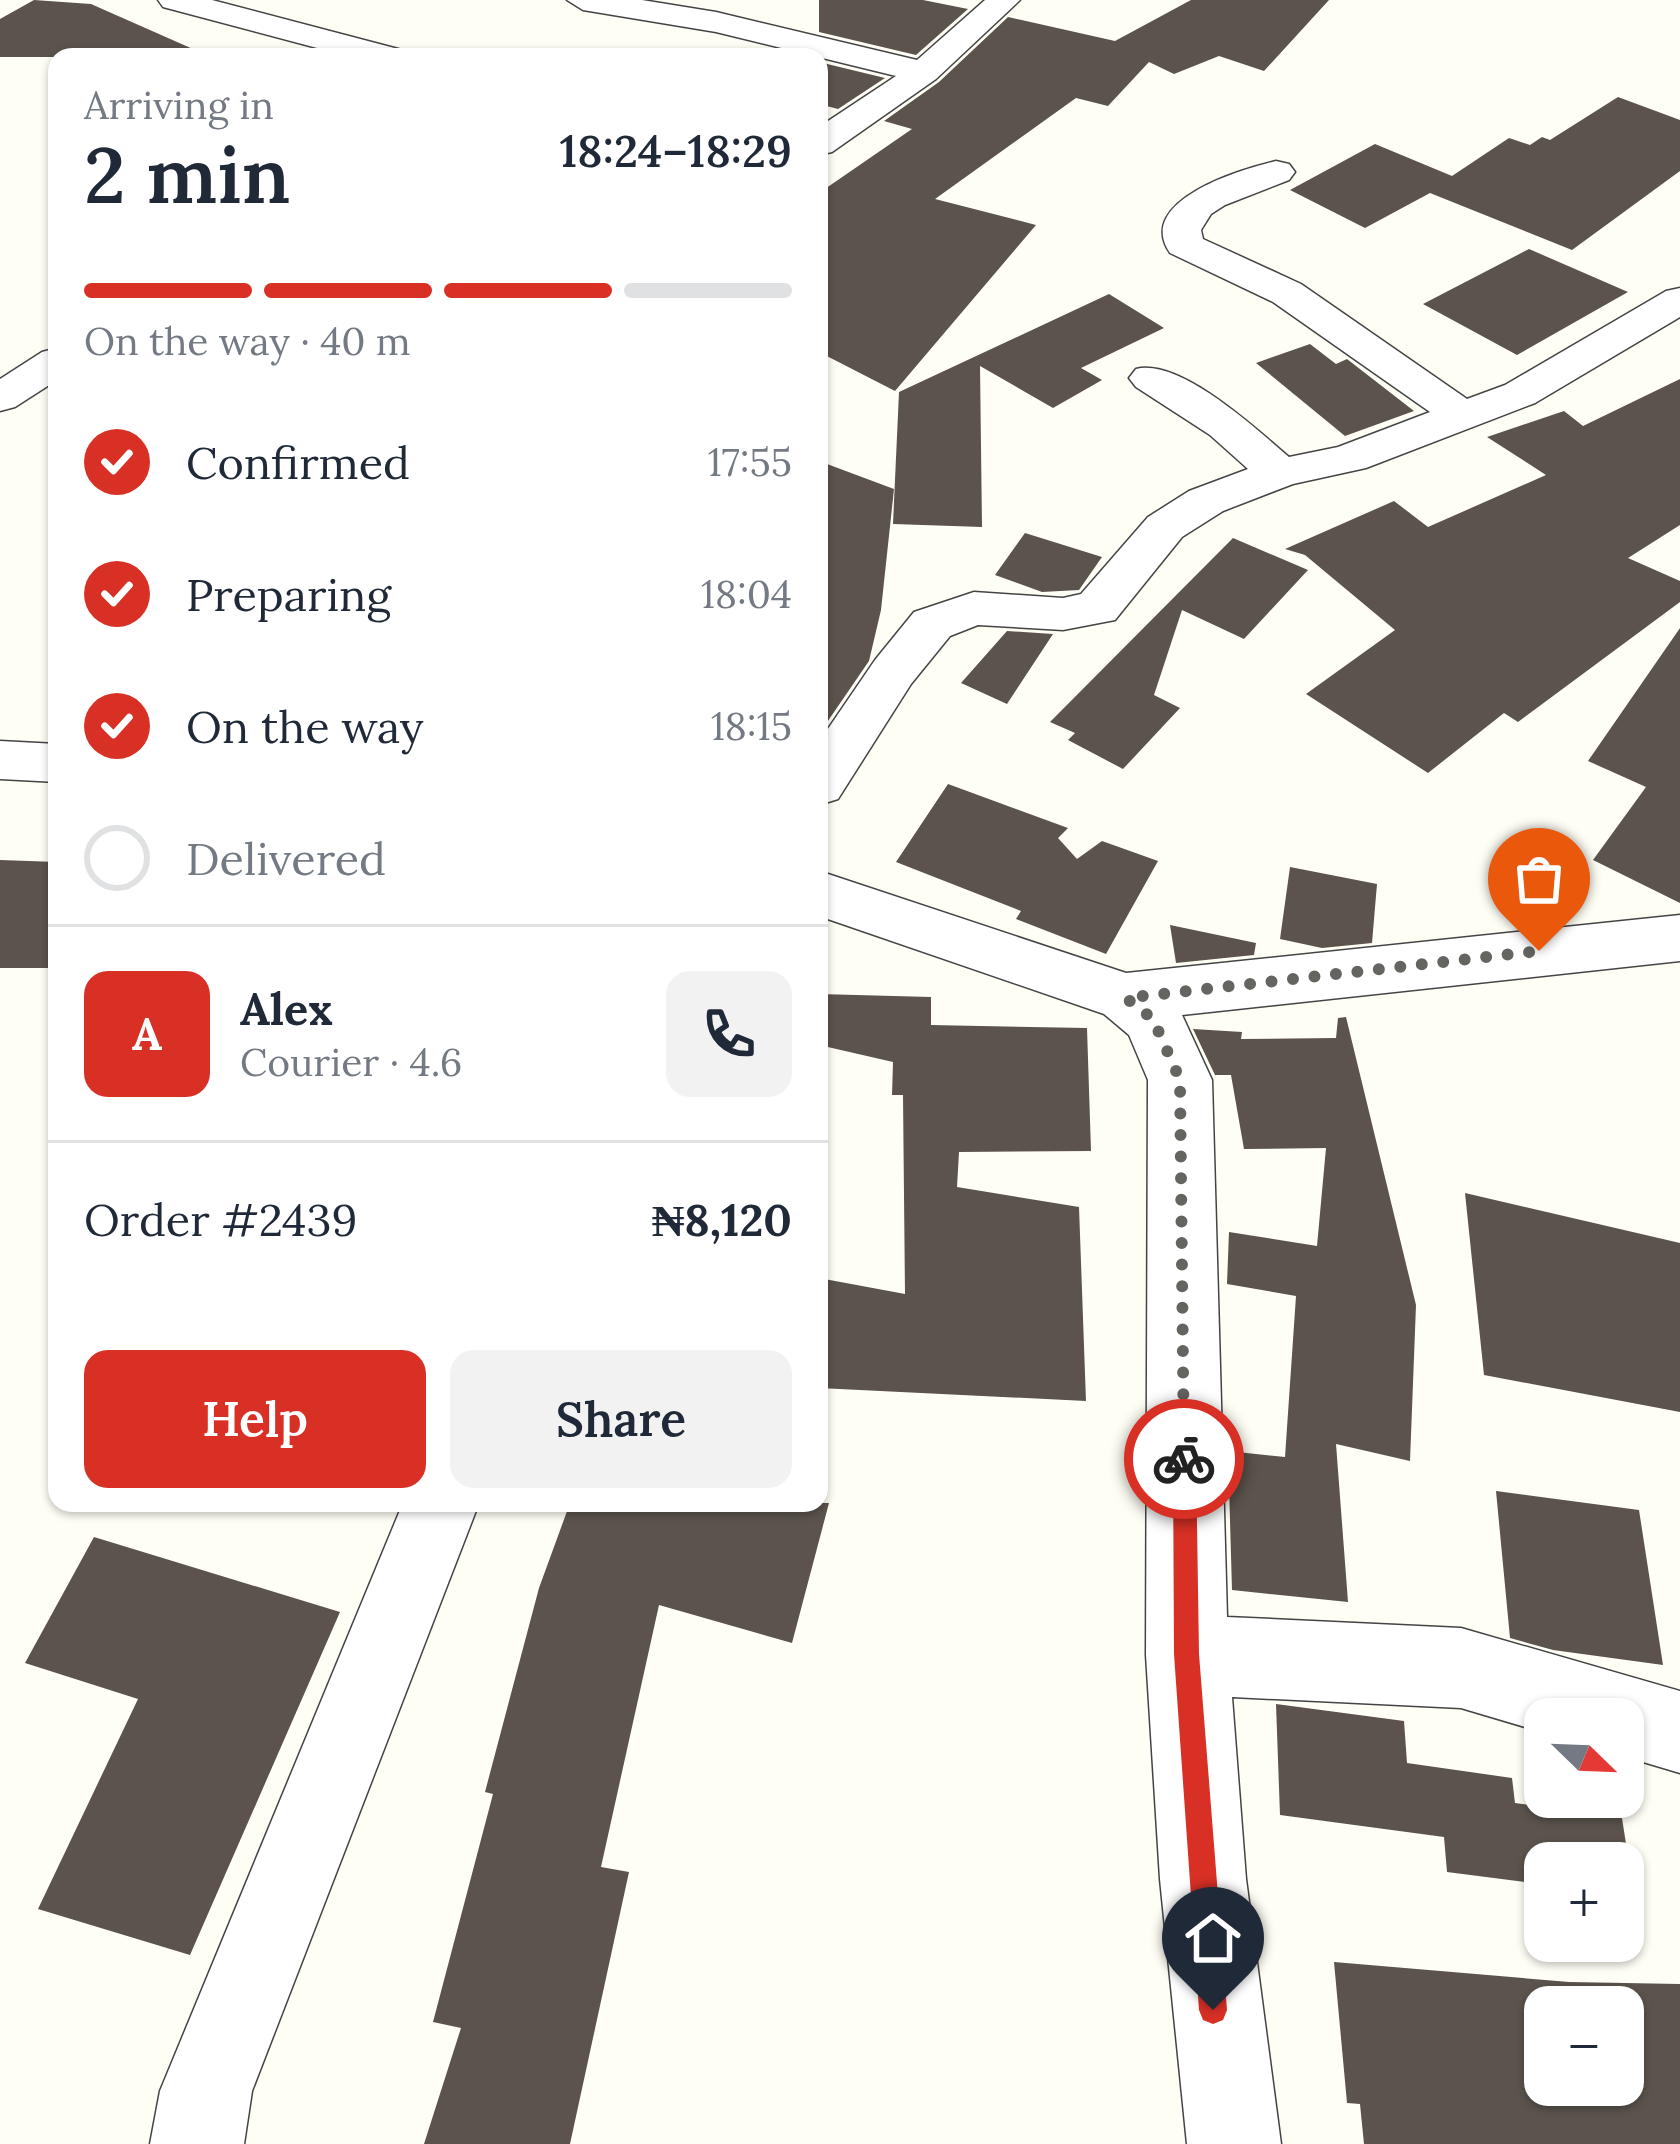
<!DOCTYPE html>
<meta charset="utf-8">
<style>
:root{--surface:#fff;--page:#f2f2f3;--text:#1f2937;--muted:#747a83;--line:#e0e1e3;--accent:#d93025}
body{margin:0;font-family:Lora,serif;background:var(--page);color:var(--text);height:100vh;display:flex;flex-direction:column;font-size:45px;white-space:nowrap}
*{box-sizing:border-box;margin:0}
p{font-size:39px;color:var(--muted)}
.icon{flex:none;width:66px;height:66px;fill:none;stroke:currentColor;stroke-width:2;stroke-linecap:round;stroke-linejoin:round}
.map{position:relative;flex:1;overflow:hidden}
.drawer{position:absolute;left:48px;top:48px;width:780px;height:1464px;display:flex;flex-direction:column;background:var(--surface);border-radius:24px;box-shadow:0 3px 9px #0004}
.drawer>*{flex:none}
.needle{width:78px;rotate:113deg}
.controls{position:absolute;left:1524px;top:1698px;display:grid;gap:24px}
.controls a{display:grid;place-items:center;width:120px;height:120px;border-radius:24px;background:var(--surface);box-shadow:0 3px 9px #0004;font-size:60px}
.pin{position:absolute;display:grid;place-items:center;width:102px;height:102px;color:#fff;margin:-123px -51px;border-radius:50% 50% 50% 0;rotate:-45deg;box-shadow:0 0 12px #0007}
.pin .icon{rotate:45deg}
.courier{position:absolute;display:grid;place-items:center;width:120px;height:120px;margin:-60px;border:9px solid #d93025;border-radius:50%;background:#fff;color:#222;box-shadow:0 3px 15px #0007}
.head em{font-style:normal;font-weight:600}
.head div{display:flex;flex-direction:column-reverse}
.head{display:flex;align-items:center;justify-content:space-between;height:204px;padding:0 36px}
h1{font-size:78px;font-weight:600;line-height:90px}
.bar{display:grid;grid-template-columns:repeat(4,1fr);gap:18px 12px;align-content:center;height:144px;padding:0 36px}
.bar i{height:15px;border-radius:9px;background:var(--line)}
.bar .on{background:var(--accent)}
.bar p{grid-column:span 4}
.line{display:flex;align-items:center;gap:30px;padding:0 36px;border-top:3px solid var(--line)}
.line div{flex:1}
.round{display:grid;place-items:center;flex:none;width:126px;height:126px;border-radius:24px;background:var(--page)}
ol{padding:0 36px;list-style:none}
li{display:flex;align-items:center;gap:36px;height:132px}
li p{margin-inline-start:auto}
li .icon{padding:12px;border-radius:50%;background:var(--accent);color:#fff;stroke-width:4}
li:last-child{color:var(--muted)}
li i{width:66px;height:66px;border:6px solid var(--line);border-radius:50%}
.button{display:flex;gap:24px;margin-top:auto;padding:24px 36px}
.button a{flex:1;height:138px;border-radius:24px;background:var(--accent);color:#fff;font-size:48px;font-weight:600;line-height:138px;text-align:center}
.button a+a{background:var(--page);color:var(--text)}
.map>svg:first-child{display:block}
.building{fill:#5b534c;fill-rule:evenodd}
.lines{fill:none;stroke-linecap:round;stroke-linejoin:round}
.street-casing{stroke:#444;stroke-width:3}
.street{fill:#fff;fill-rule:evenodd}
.route{fill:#d93025}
.done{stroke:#646461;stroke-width:12;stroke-dasharray:0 21.6}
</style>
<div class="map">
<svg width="1680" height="2144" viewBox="0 0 1680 2144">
<rect width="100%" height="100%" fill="#fffef5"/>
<path class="building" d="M34,0L91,4L211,57H0V19Z
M819,0H923L968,9L916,55L819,32Z
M1191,0H1329L1264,71L1219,56L1174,74L1149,62L1108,106L1076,98L935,199L1036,225L895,391L819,352V193L912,129L884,121L939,82L1008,17L1115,41Z
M819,62L885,78L838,109L819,104Z
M1618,97L1680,120V171L1572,250L1430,193L1365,228L1290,190L1375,144L1452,176L1509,138L1530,145L1542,137L1550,140Z
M1529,249L1628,292L1517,355L1423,304Z
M1109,294L1164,328L1081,368L1102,380L1053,408L980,366L982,527L893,524L899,392Z
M1310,344L1336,364L1347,359L1414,411L1345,436L1256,363Z
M1680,379V525L1628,558L1680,581V602L1518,722L1504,713L1428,773L1306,694L1395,630L1305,555L1285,549L1394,501L1428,527L1546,475L1487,437L1564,411L1583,426Z
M819,461L894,489L881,610L869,661L819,734Z
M1025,533L1102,557L1079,590L1042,592L995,575Z
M1233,538L1308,570L1244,639L1182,610L1154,695L1180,708L1123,769L1068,740L1075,733L1050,722Z
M1680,628V903L1593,860L1646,787L1588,761Z
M1007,631L1053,634L1007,704L961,683Z
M948,784L1068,828L1058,838L1077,859L1102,841L1158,861L1106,954L1016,919L1021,911L896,862Z
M0,860L57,862V968H0Z
M1290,867L1377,884L1372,943L1322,948L1280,939Z
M1170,925L1256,943L1254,955L1176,963Z
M819,994L931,997V1025L1087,1028L1091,1151L959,1152L957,1187L1079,1207L1086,1401L819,1388V1278L905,1294L903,1095H892L893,1062L819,1045Z
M1346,1017L1416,1305L1410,1461L1336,1444L1348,1602L1232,1590L1228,1451L1285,1457L1296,1296L1227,1284L1229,1232L1317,1246L1326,1148L1244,1149L1231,1075H1215L1193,1029L1242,1032L1241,1039L1336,1038L1338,1018Z
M1465,1193L1680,1243V1412L1484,1375Z
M1496,1491L1639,1510L1663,1665L1553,1650L1510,1638Z
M570,1503H829L792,1643L659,1605L601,1867L629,1872L570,2144H424L461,2028L433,2022L493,1794L485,1792L539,1588Z
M94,1537L340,1612L190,1955L38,1909L138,1699L25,1663Z
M1276,1704L1404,1721L1407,1763L1512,1778L1515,1803L1622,1818L1633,1889L1623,1888V1863H1545V1877L1524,1874L1525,1882L1447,1872L1444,1837L1280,1815Z
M1334,1962L1569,1982L1680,1984V2144H1364L1360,2104L1347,2103ZM1545,2007H1623V2085H1545Z"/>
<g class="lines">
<g class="street-casing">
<path id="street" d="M158,0H212L402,50L407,57H351L163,7Z
M567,0H642L716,12L917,60L985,0H1020L936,79L832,152L819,155V127L896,76L716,32L583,10Z
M1276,161L1289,164L1295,172L1289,180L1225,205L1211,214L1201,230L1203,239L1301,284L1467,399L1505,385L1666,291L1680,288V317L1535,403L1366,468L1293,484L1223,511L1182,537L1115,620L1063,630L978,625L950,636L911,684L838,799L819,805V742L875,660L914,612L974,592L1063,598L1081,594L1148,517L1189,491L1248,469L1210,435L1136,387L1129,378L1136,369C1180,358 1256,429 1289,457L1338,447L1430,412L1273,302L1170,253C1134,201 1241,169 1276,161Z
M57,348V380L15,407L0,411V379L42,352Z
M0,741L57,744V782L0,779Z
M819,871L1126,973L1680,915V961L1182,1015L1212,1080L1227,1617L1461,1628L1680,1691V1773L1623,1756V1719H1545V1733L1461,1708L1232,1697L1246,1879L1281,2144H1187L1160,1879L1146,1655L1148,1080L1129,1035L1104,1014L819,916Z
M403,1503H479L252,2091L244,2144H150L160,2091Z"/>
</g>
<use href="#street" class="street"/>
</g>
<path class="route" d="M1184,1448L1196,1459L1199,1654L1227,2010L1223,2020L1213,2024L1203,2020L1199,2010L1174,1654L1173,1459Z"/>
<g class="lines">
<path class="done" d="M1184,1459L1180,1080L1153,1019L1126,998L1539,951"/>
</g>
</svg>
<div class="controls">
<a><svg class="needle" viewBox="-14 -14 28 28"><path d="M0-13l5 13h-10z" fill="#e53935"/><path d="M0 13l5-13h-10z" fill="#747a83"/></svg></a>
<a>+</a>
<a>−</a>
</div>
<div class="pin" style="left:1539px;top:951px;background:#ea580c"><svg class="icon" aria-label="bag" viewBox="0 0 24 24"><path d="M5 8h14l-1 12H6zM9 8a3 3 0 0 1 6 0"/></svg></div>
<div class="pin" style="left:1213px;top:2010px;background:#1f2937"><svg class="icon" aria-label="home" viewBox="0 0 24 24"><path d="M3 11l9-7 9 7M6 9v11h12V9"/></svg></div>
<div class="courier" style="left:1184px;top:1459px"><svg class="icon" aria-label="bike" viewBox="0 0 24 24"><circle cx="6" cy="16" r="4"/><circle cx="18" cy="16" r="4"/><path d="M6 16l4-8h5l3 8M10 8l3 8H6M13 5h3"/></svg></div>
<section class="drawer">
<div class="head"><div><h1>2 min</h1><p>Arriving in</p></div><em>18:24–18:29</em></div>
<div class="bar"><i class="on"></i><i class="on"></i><i class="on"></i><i></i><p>On the way · 40 m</p></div>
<ol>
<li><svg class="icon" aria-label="check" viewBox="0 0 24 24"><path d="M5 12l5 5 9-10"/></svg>Confirmed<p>17:55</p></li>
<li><svg class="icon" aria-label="check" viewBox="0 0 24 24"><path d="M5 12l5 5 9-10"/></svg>Preparing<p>18:04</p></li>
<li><svg class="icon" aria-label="check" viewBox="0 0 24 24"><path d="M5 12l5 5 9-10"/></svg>On the way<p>18:15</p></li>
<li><i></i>Delivered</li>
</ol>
<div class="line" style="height:216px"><b class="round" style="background:var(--accent);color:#fff">A</b><div><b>Alex</b><p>Courier · 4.6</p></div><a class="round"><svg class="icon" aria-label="phone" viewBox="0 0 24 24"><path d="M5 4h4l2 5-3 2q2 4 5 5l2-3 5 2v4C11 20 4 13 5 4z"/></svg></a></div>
<div class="line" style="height:156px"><div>Order #2439</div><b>₦8,120</b></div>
<div class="button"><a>Help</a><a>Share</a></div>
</section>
</div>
